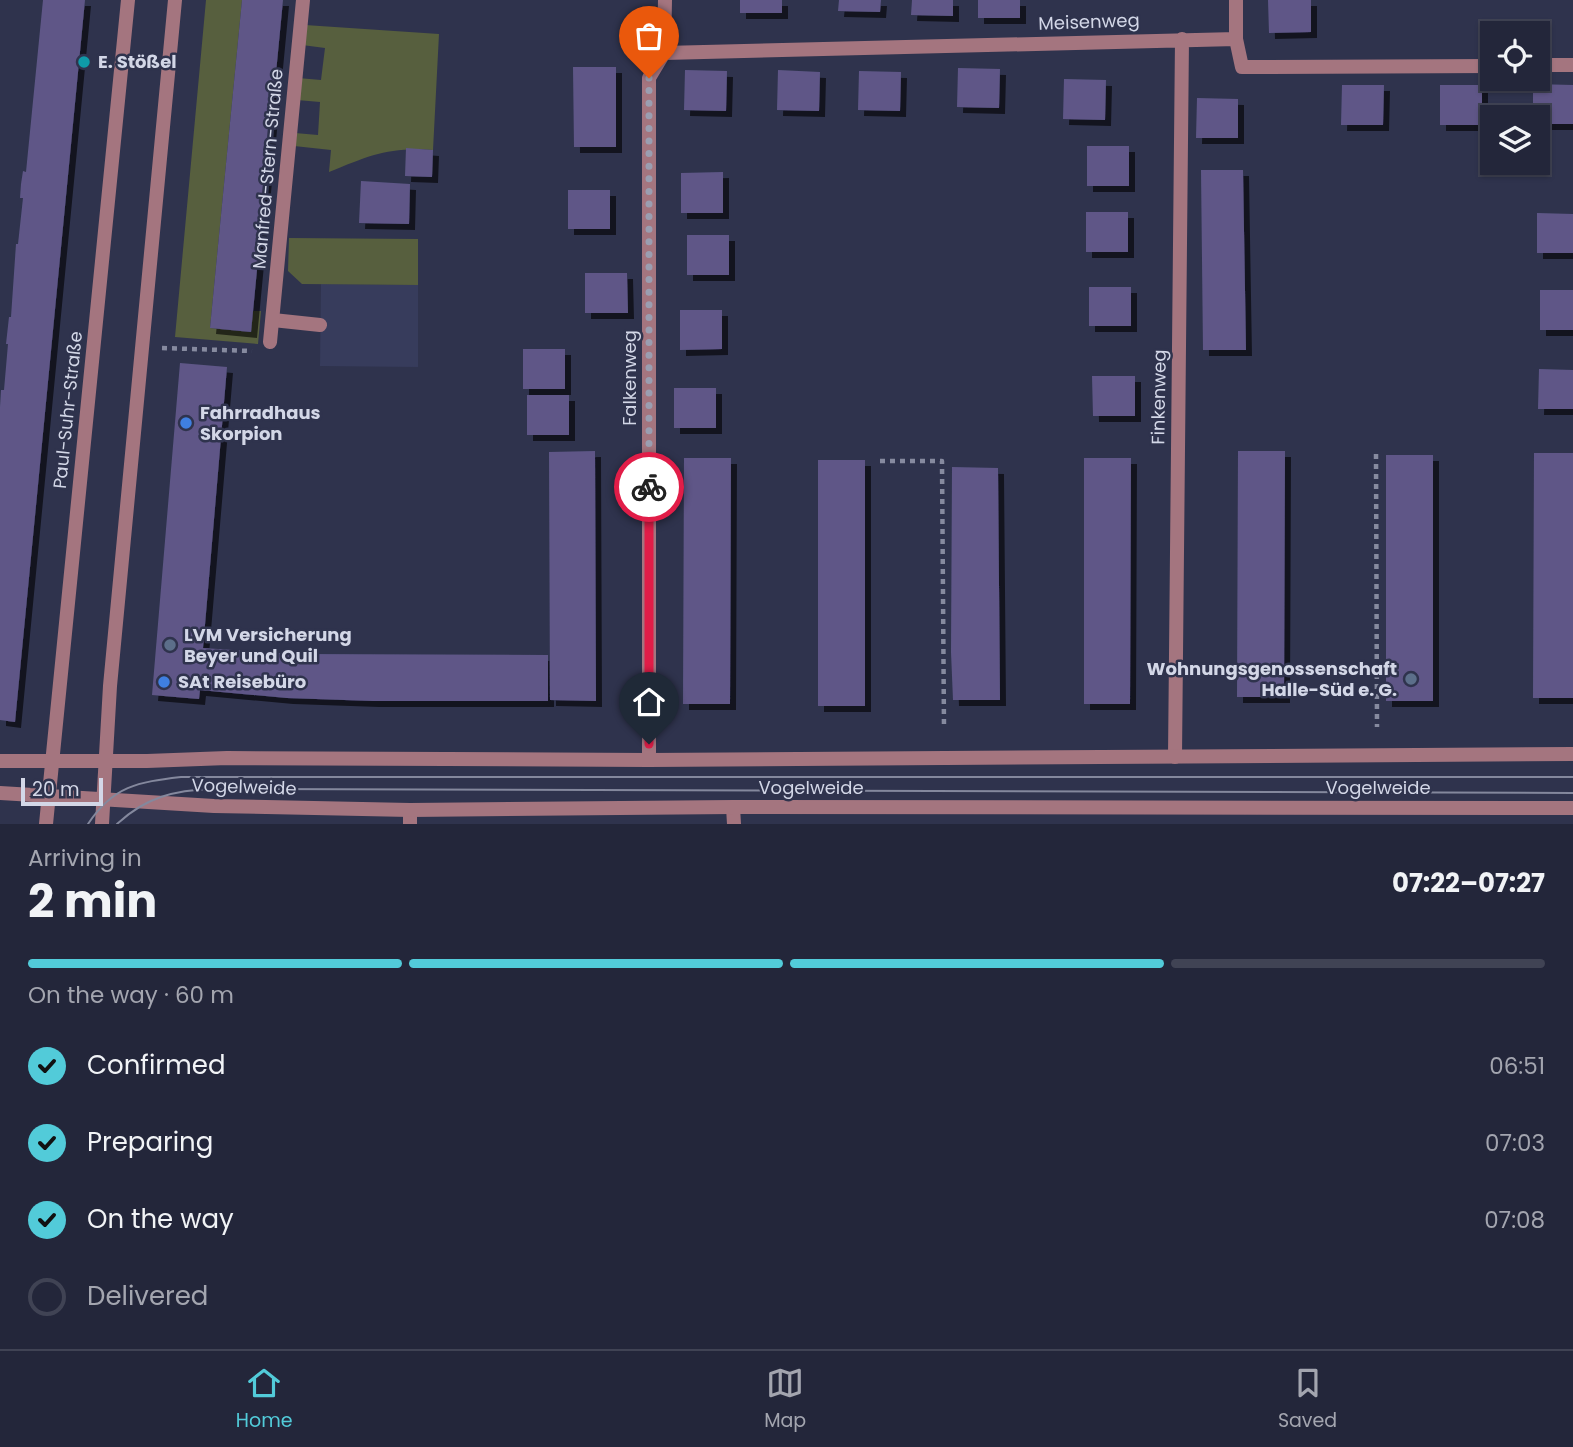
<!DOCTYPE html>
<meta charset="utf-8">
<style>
:root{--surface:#23263a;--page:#2b2e42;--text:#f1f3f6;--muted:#a3a5af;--line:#404354;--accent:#52cbd9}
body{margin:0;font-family:Poppins,sans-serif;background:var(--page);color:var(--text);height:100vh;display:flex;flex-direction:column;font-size:26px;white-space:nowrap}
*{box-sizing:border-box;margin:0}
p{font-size:23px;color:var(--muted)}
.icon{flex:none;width:38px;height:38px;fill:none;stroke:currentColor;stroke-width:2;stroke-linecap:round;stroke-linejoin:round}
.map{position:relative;height:824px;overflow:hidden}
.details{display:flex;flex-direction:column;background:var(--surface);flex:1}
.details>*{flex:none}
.fabs{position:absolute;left:1480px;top:21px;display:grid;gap:14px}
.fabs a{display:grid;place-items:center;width:70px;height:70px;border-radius:0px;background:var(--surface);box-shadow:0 2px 5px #0004,0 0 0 2px var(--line);font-size:35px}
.scale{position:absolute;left:21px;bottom:18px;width:82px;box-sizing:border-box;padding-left:7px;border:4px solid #d3d7e7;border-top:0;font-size:19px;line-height:24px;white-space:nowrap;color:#d3d7e7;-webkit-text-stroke:5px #2f334d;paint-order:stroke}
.pin{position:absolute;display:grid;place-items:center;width:60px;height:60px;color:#fff;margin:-72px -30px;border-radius:50% 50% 50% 0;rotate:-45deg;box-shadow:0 0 7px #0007}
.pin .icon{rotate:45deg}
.courier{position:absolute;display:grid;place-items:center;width:70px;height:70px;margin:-35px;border:5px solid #e11d48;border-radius:50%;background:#fff;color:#222;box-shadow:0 2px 9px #0007}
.headline em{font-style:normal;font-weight:700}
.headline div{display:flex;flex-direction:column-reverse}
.headline{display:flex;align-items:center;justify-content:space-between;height:119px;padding:0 28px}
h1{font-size:46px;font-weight:700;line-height:52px}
.bar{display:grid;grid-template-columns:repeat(4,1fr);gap:10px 7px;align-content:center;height:84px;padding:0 28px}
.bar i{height:9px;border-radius:5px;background:var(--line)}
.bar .active{background:var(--accent)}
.bar p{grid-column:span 4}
ol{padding:0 28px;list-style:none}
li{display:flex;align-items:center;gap:21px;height:77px}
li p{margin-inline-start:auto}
li .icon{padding:7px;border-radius:50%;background:var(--accent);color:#111;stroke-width:4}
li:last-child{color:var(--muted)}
li i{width:38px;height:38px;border:4px solid var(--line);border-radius:50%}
.dock{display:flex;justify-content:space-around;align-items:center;height:98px;border-top:2px solid var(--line);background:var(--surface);font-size:19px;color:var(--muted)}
.dock a{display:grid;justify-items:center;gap:4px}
.dock .active{color:var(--accent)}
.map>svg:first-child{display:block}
.built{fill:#373c5c}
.green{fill:#575f3e}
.building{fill:#5e5787;filter:url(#shadow)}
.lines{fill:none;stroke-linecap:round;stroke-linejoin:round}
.path{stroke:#868a9f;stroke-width:4.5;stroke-dasharray:5 5;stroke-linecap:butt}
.service{stroke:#a4757f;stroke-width:14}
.minor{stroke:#a4757f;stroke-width:14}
.tertiary{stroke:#a4757f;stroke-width:14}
.tram{stroke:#84889d;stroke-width:2}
.done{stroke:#9a9eb1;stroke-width:7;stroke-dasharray:0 12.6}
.route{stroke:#e11d48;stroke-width:9}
.culture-dot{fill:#0f9aa8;stroke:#2f334d;stroke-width:2.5}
.shop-dot{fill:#3f7fe0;stroke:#2f334d;stroke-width:2.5}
.service-dot{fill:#5c6f8a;stroke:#2f334d;stroke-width:2.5}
.labels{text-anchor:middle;stroke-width:5;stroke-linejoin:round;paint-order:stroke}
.street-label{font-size:18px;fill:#d3d7e7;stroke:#2f334d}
.poi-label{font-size:18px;font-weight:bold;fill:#d3d7e7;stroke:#2f334d;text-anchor:start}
</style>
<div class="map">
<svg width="1573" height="824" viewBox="0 0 1573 824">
<defs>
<filter id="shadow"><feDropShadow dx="6" dy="6" stdDeviation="0" flood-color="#0009"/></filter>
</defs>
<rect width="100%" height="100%" fill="#2f334d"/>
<path class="built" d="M321,284L418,285V367L320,366Z"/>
<path class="green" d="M206,0H242L210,328L251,332L253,311H261L258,344L175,337Z
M305,25L439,34L433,150C388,147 370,155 329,172L331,150L294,146L295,133L318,135L320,102L297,100L298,78L321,80L325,48L302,45Z
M289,238L418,239V285L302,284L288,271Z"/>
<path class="building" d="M43,0H85L15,722L0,720V407L1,390H4L8,344H6L9,317H11L16,244H18L23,198H20L21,184L23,171L26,172Z
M242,0H283L251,332L210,328Z
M740,0H782V13H740Z
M839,0H881L880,12L838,11Z
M912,0H953V16L911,15Z
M978,0H1020V18H978Z
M1268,0H1311V32L1269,33Z
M573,67H616V147H574Z
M958,68L1000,69L999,108L957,107Z
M685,70L727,71L726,111L684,110Z
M778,70L820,72L819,111L777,110Z
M859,71L901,72L900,111L858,110Z
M1064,79L1106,80L1105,120L1063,119Z
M1533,84L1573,85V124H1538V117H1533Z
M1342,85H1384L1383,125H1341Z
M1440,85H1482V125H1440Z
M1197,98L1238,99V138H1196Z
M1087,146H1129V186H1087Z
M406,148L433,150L432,177L405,176Z
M1201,170H1243L1246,350H1203Z
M723,172V213H681V173Z
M361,181L410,184L409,224L359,223Z
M568,190H610V229H568Z
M1086,212H1128V252H1086Z
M1537,213L1573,214V253H1537Z
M687,235H729V275H687Z
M585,273H627L628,313H585Z
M1089,287H1131V326H1089Z
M1540,290H1573V330H1540Z
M680,310H722V349L680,350Z
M523,349H565V389H523Z
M180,363L227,367L203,648L294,654L548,655V701H373L287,698L200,690L199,699L152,695Z
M1539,369L1573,370V409H1538Z
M1092,376H1135V416H1093Z
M674,388H716V428H674Z
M527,395H569V435H527Z
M595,451L596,701L550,700L549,452Z
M1238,451H1285L1284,697H1237Z
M1534,453H1573V698H1533Z
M1386,455H1433V701H1386Z
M684,458H731L730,704H683Z
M1084,458H1131L1130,704H1084Z
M818,460H865V706H818Z
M952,467L998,468L1000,700H953L951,652Z"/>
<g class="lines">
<path class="path" d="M162,348L252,351
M1376,454L1377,727
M880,461H942L944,728"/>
<path class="service" d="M273,320L320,325
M733,807L734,824
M410,810V824"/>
<path class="minor" d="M1236,0V39L1242,67L1493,66
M664,53L1236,39
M1538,65H1573
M270,342L303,0
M1175,757L1182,39
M649,760V78L664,53L665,0"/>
<path class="tertiary" d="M0,761H147L227,758L649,760L1573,754
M0,793L214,806L410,810L733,807L1573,808
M46,824L128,0
M102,824L110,686L175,0"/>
<path class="tram" d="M88,824C113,786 138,782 181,777H1573
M117,824C146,797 175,790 213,789L1573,793"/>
</g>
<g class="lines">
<path class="done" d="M649,78V487"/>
<path class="route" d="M649,487V744"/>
</g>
<circle class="culture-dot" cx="84" cy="62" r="7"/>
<g class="shop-dot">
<circle cx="186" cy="423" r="7"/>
<circle cx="164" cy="682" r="7"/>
</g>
<g class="service-dot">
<circle cx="170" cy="645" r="7"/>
<circle cx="1411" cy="679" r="7"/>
</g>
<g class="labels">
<g class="street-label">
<text transform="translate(1089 22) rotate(-2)" y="6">Meisenweg</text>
<text transform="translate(268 169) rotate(-85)" y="6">Manfred-Stern-Straße</text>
<text transform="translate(630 378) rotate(-90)" y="6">Falkenweg</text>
<text transform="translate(1159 397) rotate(-89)" y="6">Finkenweg</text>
<text transform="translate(68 410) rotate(-84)" y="6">Paul-Suhr-Straße</text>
<text transform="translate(244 787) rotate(2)" y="6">Vogelweide</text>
<text x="811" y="794">Vogelweide</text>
<text x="1378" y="794">Vogelweide</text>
</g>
<g class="poi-label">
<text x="98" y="68">E. Stößel</text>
<text x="200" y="419">Fahrradhaus<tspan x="200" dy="21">Skorpion</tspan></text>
<text x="184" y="641">LVM Versicherung<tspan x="184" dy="21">Beyer und Quil</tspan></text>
<text x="1397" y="675" text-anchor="end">Wohnungsgenossenschaft<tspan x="1397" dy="21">Halle-Süd e. G.</tspan></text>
<text x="178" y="688">SAt Reisebüro</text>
</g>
</g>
</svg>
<div class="fabs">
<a><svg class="icon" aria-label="locate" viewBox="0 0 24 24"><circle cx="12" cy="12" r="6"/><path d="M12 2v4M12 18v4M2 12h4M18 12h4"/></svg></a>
<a><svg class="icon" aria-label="layers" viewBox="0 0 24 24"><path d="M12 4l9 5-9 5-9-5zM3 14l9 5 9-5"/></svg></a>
</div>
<div class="scale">20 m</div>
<div class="pin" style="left:649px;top:78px;background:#ea580c"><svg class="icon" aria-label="bag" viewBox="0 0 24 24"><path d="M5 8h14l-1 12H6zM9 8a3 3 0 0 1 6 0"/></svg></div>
<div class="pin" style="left:649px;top:744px;background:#1f2937"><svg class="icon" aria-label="home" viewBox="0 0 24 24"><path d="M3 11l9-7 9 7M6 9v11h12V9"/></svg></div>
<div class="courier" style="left:649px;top:487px"><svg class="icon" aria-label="bike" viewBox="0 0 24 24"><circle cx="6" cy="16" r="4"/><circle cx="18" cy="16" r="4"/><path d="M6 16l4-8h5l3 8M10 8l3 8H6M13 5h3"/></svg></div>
</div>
<section class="details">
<div class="headline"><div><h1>2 min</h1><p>Arriving in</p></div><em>07:22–07:27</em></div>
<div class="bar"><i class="active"></i><i class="active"></i><i class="active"></i><i></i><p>On the way · 60 m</p></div>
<ol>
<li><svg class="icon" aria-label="check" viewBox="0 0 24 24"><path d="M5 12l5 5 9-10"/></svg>Confirmed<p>06:51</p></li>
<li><svg class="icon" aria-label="check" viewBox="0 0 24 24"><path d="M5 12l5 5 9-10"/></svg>Preparing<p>07:03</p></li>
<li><svg class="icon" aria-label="check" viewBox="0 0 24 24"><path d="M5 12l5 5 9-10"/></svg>On the way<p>07:08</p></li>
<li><i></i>Delivered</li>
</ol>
</section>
<nav class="dock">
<a class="active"><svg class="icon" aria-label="home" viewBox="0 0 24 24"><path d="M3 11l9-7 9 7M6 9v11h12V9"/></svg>Home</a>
<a><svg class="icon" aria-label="map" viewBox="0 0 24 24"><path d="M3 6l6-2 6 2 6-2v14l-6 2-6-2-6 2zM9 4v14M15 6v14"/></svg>Map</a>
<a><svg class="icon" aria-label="saved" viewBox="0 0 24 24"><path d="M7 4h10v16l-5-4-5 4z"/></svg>Saved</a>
</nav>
